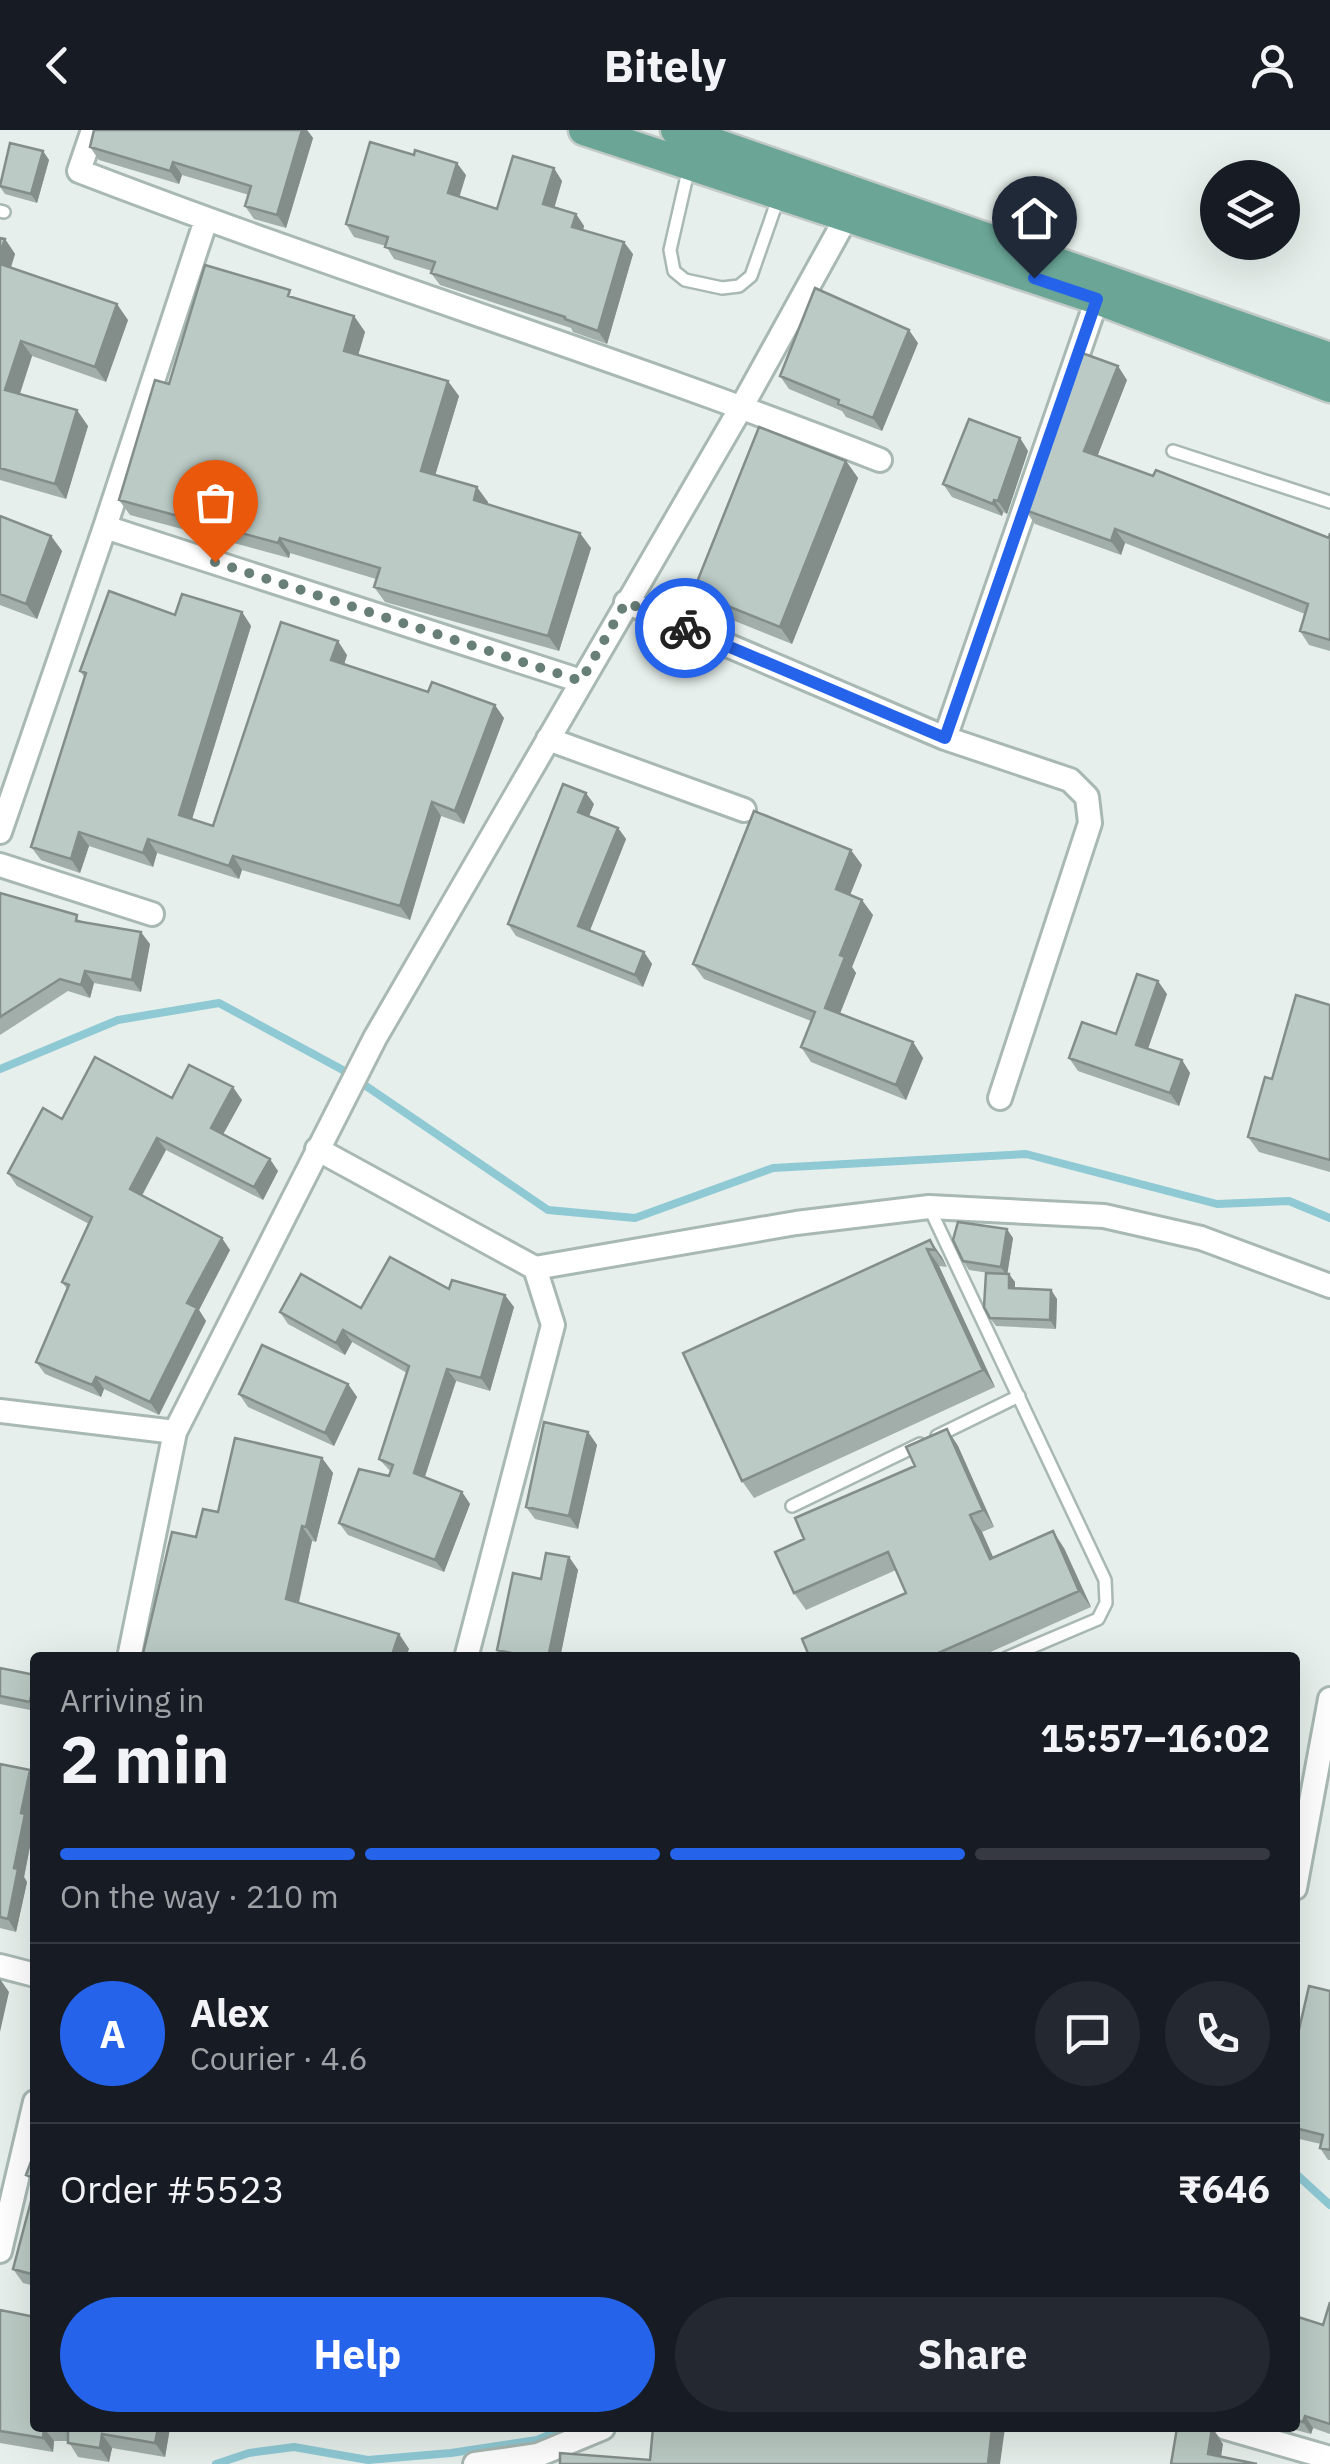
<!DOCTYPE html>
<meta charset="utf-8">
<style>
:root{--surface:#171b24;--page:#242831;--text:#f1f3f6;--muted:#9ea1a6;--line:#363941;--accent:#2563eb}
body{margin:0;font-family:"IBM Plex Sans",sans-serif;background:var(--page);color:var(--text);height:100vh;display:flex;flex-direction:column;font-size:38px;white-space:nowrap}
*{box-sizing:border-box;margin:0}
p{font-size:32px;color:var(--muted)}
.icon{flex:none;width:55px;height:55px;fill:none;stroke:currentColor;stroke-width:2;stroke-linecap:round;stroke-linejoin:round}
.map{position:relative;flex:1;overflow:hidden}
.drawer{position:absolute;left:30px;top:1522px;width:1270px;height:780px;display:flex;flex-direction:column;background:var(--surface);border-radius:10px;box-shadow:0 10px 40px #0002}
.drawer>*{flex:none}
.buttons{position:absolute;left:1200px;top:30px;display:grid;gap:20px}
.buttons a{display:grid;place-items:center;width:100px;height:100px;border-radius:50%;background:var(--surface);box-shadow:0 10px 40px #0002;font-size:50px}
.pin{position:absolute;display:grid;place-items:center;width:85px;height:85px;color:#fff;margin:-102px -42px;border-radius:50% 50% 50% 0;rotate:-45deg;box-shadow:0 0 10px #0007}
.pin .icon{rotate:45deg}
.courier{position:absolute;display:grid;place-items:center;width:100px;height:100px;margin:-50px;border:8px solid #2563eb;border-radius:50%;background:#fff;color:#222;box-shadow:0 2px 12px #0007}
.headline em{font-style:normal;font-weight:800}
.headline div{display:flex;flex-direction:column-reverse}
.headline{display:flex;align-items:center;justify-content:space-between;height:170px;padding:0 30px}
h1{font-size:65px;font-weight:800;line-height:75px}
.bar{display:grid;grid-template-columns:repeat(4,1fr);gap:15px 10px;align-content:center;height:120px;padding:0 30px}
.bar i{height:12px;border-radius:8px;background:var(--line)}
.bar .active{background:var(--accent)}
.bar p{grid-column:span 4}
.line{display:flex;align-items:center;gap:25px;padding:0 30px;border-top:2px solid var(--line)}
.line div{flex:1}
.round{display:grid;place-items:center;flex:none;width:105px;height:105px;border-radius:52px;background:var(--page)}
.button{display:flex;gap:20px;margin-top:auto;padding:20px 30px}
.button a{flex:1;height:115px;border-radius:60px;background:var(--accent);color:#fff;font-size:40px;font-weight:800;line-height:115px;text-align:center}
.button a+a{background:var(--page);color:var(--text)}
header{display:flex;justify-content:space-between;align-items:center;height:130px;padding:0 30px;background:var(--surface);font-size:45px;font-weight:800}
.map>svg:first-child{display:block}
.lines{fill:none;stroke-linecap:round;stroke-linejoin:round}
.stream{stroke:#8ec9d4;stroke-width:8}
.lane-casing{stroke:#a8b8b2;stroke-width:16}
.street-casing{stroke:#a8b8b2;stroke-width:28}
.primary-casing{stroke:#c2cac8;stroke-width:35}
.lane{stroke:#fff;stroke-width:11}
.street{stroke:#fff;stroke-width:22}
.primary{stroke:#6aa596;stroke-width:30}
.wall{fill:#a1aea9}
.shaded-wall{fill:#838d89}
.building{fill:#bbcac4;stroke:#838d89;stroke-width:2.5}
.done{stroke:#687f78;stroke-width:10;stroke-dasharray:0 18}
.route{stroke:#2563eb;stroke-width:12}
</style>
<header><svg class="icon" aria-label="back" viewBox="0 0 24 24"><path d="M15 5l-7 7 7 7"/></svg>Bitely<svg class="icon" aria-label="person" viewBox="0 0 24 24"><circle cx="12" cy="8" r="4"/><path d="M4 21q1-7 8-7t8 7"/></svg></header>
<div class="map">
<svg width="1330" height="2334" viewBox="0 0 1330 2334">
<rect width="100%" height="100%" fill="#e6efeb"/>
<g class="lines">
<path class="stream" d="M0,939L118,890L219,873L341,939L548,1080L635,1088L773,1038L1026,1024L1217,1074L1289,1071L1330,1088
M1295,2043L1330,2075
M216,2334L249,2323L294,2317L368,2330L451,2323L537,2310L565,2298"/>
<g class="lane-casing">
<path id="lane" d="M689,37L670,120L674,141L685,150L722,158L739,156L751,146L779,66
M0,81L4,82
M1173,321L1330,372
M929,1077L1105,1450L1106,1473L1098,1489L1006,1528
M937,1306L1019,1266
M792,1376L920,1314"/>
</g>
<g class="street-casing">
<path id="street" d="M93,0L79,41C344,143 616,227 880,330
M105,397L581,551
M626,472L945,608L1070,650L1087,667L1090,693L1000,968
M945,608L1097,169
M548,609L744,680
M0,702L105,397L206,90
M0,735L152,784
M317,1019L535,1138L796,1093L929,1077L1104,1086L1201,1108L1330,1156
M0,1281L175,1302
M129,1528L175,1302L375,908L742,276L846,88
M466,1528L553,1195L535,1138
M1295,1758L1330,1569
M0,1836L35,1845
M0,2121L35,1972
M1226,2298L1330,2328
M475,2334L538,2325L603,2298"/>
</g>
<g class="primary-casing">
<path id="primary" d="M584,0L1097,169L1330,257
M676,0L1330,228"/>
</g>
<use href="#lane" class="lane"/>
<use href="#street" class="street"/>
<use href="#primary" class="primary"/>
</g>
<path class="wall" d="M94,0H307L313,8L286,98L254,89L245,76L249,65L182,45L179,54L99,30L90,17Z
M43,21L49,30L37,73L5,64L0,57V51Z
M466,45L459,66L497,79L562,51L554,77L576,84L584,96L583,100L633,124L607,214L573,202L571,198L440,155L431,143L432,141L394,129L386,116L354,107L346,94Z
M0,108L5,109L15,124L11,138L128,190L106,252L32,226L20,264L88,296L66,369L0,350Z
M296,169L354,186L365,202L358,225L459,266L435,345L488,372L487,374L591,418L559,521L385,472L374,457L376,449L290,423L289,428L130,385L119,370Z
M918,213L882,301L846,287L842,281L789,259L780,246Z
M1127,250L1097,326L1329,408L1330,403V521L1309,515L1300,501L1305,484L1125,413L1121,425L1035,394L1025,380Z
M1020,308L1028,321L1007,384L1003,382L1002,386L952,367L943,354Z
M846,331L858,348L792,514L705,479L693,462Z
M0,386L51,406L62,421L37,489L0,475Z
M242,482L251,496L192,689L213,696L347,525L344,534L504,588L464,694L441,686L410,790L242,740L239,749L157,723L153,737L89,716L80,743L41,730L31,717L85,548L80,541L175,485Z
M594,674L589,686L618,698L626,709L590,800L644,822L652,834L643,857L516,806L508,794Z
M862,735L850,765L873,785L852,837L856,843L840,884L913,912L923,928L906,970L811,932L801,917L811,891L704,849L693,834Z
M0,763L150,814L141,862L94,853L90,868L68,861L0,905Z
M1167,864L1148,919L1182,930L1190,943L1179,976L1078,941L1069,928L1116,904Z
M1330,875V1042L1259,1022L1248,1007L1272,949Z
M172,968L242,970L223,1004L278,1041L263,1070L166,1020L142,1066L230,1120L199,1180L206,1191L159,1285L104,1259L101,1267L45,1244L36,1232L67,1159L62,1152L89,1094L17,1056L8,1043L62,989Z
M1013,1108L1007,1144L1015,1152V1159L1051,1160L1057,1169L1056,1199L996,1196L990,1188L989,1143L969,1140L963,1131Z
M930,1110L947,1137L939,1136L995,1257L754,1368L742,1351Z
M449,1159L514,1177L490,1261L456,1251L425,1347L462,1362L470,1374L444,1442L348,1405L339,1393L389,1346L391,1342L379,1329L407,1243L352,1212L345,1225L288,1194L280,1182L361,1178Z
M348,1254L357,1267L334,1316L248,1277L239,1264Z
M947,1299L958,1316L994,1397L982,1402L993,1427L1064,1418L1091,1477L977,1528H810L906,1463L896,1440L806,1480L794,1463L804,1409L915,1336Z
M588,1302L597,1315L578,1399L535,1389L526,1377Z
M322,1328L333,1343L316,1412L312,1411L299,1473L399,1504L409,1519L142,1528L196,1407L218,1382Z
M569,1427L578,1440L560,1528H502L497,1520L541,1449Z
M0,1538L35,1545V1581L0,1574Z
M0,1634L35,1647V1670L31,1692L34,1696L24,1747L27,1752L16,1802L0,1798Z
M1330,1861V2030H1328L1320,2018L1321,2014L1295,2008V1917Z
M35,2021V2156L23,2153L13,2139L35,2057L26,2045Z
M1330,2172V2304L1313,2298L1311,2304L1288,2298H1295V2186L1323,2195Z
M0,2180L170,2298L165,2327L112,2318L109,2332L78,2327L68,2311H54L53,2322L0,2313Z"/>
<path class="shaded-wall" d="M302,0H307L313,8L286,98L277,85Z
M43,21L49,30L37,73L31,64Z
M173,32L182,45L179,54L170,41Z
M457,33L466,45L457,75L448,63Z
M554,38L562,51L552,86L543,74Z
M576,84L584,96L581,109L572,97Z
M5,109L15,124L7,148L0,138V123Z
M624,112L633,124L607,214L598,201Z
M117,174L128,190L106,252L95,237Z
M354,186L365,202L355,236L344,221Z
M909,200L918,213L882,301L873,288Z
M21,211L32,226L16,275L5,260Z
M1118,236L1127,250L1094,335L1084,321Z
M448,251L459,266L432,356L421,341Z
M77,280L88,296L66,369L55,354Z
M1020,308L1028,321L1007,384L998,371Z
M846,331L858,348L792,514L780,497Z
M477,357L488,372L484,385L474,370Z
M994,370L1003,382L1002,386L993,374Z
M1115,399L1125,413L1121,425L1111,411Z
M580,403L591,418L559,521L548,506Z
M51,406L62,421L37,489L26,474Z
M280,408L290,423L289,428L278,413Z
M242,482L251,496L189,699L179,685Z
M338,511L347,525L341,544L331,530Z
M495,575L504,588L464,694L455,681Z
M586,663L594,674L586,693L578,682Z
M432,672L441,686L410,790L400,776Z
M618,698L626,709L587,808L578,796Z
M79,702L89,716L80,743L71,729Z
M148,709L157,723L153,737L143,723Z
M851,720L862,735L846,775L836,759Z
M233,726L242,740L239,749L229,736Z
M862,770L873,785L852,837L856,843L836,893L825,878L840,825Z
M141,802L150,814L141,862L132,850Z
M644,822L652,834L643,857L635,845Z
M85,841L94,853L90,868L81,855Z
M1158,851L1167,864L1145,927L1136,915Z
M913,912L923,928L906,970L896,955Z
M1182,930L1190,943L1179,976L1170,963Z
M233,957L242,970L220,1010L211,998Z
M157,1008L166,1020L138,1072L130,1059Z
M270,1029L278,1041L263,1070L254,1057Z
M1007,1099L1013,1108L1007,1146L1001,1137Z
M222,1108L230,1120L199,1180L206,1191L159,1285L150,1272L187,1173Z
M930,1110L942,1127L947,1137L935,1120Z
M927,1119L939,1136L995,1257L983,1240Z
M1009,1144L1015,1152V1167L1009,1158Z
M1051,1160L1057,1169L1056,1199L1050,1190Z
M505,1165L514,1177L490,1261L481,1248Z
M343,1200L352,1212L345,1225L336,1213Z
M447,1239L456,1251L422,1355L414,1343Z
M96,1247L104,1259L101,1267L92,1255Z
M348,1254L357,1267L334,1316L325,1303Z
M947,1299L958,1316L994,1397L983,1380Z
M588,1302L597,1315L578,1399L569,1386Z
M322,1328L333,1343L316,1412L306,1397Z
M462,1362L470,1374L444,1442L435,1430Z
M970,1385L982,1402L1001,1445L990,1429Z
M302,1396L312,1411L296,1484L286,1469Z
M1053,1401L1064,1418L1091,1477L1079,1461Z
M569,1427L578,1440L560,1528H548Z
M399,1504L409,1519L406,1528H391Z
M35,1549V1580L30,1572Z
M30,1640L35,1647V1670L31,1692L34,1696L24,1747L27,1752L16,1802L8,1789L21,1683Z
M0,1849L9,1862L0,1902Z
M1305,2286L1313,2298L1311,2304L1303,2292Z
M44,2298L54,2311L53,2322L43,2308Z
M158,2298H170L165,2327L155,2313Z
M992,2298H1005L1000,2334H988Z
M1212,2298L1223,2314L1220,2334L1208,2324Z
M102,2304L112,2318L109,2332L100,2318Z"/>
<path class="building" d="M94,0H302L277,85L245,76L251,56L173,32L170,41L90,17Z
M370,12L414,25L415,20L457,33L448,63L497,79L513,26L554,38L543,74L576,84L572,97L624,112L598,201L565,189V187L431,143L435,132L385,117L388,107L346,94Z
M10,13L43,21L31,64L0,56Z
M0,108L5,109L0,123Z
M0,134L117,174L95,237L21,211L5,260L77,280L55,354L0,338Z
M205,135L290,160L288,166L354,186L344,221L448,251L421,341L477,357L474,370L580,403L548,506L374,457L380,438L280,408L278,413L119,370L155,250L169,254Z
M815,158L909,200L873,288L838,274L839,270L780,246Z
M1082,223L1118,236L1084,321L1153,346L1156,340L1329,408L1330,403V510L1300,501L1308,474L1115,399L1111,411L1025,380Z
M969,289L1020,308L998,371L994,370L993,374L943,354Z
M759,297L846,331L780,497L693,462Z
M0,386L51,406L26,474L0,464Z
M109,461L175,485L182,464L242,482L179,685L213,696L281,492L338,511L331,530L428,562L432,552L495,575L455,681L432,672L400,776L233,726L229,736L148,709L143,723L79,702L71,729L31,717L86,543L80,541Z
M563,654L586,663L578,682L618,698L578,796L644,822L635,845L508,794Z
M754,681L851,720L836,759L862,770L840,825L845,827L825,878L913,912L896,955L801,917L815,882L693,834Z
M0,763L77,785L76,791L141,802L132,850L85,841L81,855L60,849L0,887Z
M1137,844L1158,851L1136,915L1182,930L1170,963L1069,928L1082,892L1116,904Z
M1296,865L1330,875V1030L1248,1007L1265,947L1272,949Z
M95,927L172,968L189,935L233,957L211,998L270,1029L254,1057L157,1008L130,1059L222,1108L187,1173L197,1178L150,1272L96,1247L92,1255L36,1232L69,1155L62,1152L92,1087L8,1043L43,978L62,989Z
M958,1092L1007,1099L1001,1137L963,1131L953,1110Z
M930,1110L935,1120L927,1119L983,1240L742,1351L683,1223Z
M390,1127L449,1159L452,1150L505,1165L481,1248L447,1239L414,1343L462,1362L435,1430L339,1393L359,1339L389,1346L393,1335L379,1329L409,1236L343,1200L336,1213L280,1182L301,1144L361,1178Z
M986,1143L1009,1144V1158L1051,1160L1050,1190L990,1188L984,1177Z
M262,1215L348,1254L325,1303L239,1264Z
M544,1292L588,1302L569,1386L526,1377Z
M947,1299L983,1380L970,1385L990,1429L1053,1401L1079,1461L927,1528H810L802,1509L906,1463L888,1422L794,1463L775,1422L804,1409L795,1388L915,1336L906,1317Z
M235,1308L322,1328L306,1397L302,1396L286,1469L399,1504L391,1528H142L172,1402L196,1407L203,1379L218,1382Z
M546,1423L569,1427L548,1528H534L497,1520L513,1443L541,1449Z
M0,1538L35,1545L30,1572L0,1566Z
M0,1634L30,1640L21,1683L25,1684L14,1738L18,1739L8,1789L0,1787Z
M1309,1856L1330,1861V2020L1320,2018L1323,2005L1295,1998V1917Z
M35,2021V2048L26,2045Z
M35,2056V2145L13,2139Z
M1330,2172V2294L1305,2286L1303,2292L1295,2290V2186L1323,2195Z
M0,2180L35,2187V2298H44L43,2308L0,2301Z
M62,2298H158L155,2313L102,2304L100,2318L68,2313V2298Z
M653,2298H992L988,2334H560V2323L650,2330Z
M1177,2298H1212L1208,2324L1257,2334H1171Z"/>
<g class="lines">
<path class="done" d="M215,432L581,551L626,472L685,498"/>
<path class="route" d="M685,498L945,608L1097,169L1034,148"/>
</g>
</svg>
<div class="buttons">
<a><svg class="icon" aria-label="layers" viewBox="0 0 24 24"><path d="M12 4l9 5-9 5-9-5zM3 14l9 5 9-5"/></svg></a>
</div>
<div class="pin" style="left:215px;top:432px;background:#ea580c"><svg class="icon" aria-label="bag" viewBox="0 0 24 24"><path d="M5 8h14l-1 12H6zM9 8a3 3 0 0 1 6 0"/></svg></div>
<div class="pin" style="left:1034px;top:148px;background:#1f2937"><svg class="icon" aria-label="home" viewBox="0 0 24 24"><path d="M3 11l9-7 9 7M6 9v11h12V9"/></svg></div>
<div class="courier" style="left:685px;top:498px"><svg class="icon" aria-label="bike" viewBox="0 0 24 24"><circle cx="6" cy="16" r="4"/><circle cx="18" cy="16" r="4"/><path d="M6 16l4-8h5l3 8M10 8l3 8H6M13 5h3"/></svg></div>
<section class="drawer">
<div class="headline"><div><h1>2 min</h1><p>Arriving in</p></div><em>15:57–16:02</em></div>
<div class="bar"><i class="active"></i><i class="active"></i><i class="active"></i><i></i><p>On the way · 210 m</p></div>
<div class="line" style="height:180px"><b class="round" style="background:var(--accent);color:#fff">A</b><div><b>Alex</b><p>Courier · 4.6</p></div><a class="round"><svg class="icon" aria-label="chat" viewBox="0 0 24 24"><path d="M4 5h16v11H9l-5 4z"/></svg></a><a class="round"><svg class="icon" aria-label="phone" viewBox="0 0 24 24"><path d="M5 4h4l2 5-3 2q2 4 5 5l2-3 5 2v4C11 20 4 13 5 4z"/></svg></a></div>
<div class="line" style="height:130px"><div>Order #5523</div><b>₹646</b></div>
<div class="button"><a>Help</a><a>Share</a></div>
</section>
</div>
